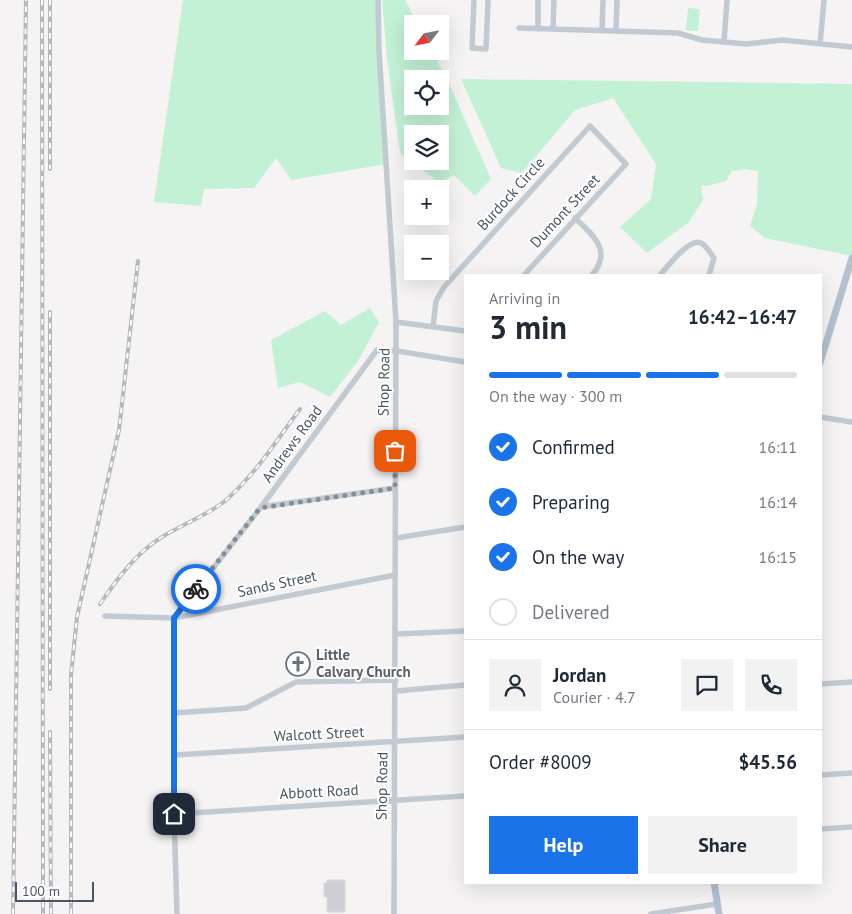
<!DOCTYPE html>
<meta charset="utf-8">
<style>
:root{--surface:#fff;--page:#f2f2f3;--text:#1f2937;--muted:#747a83;--line:#e0e1e3;--accent:#1a73e8}
body{margin:0;font-family:"PT Sans",sans-serif;background:var(--page);color:var(--text);height:100vh;display:flex;flex-direction:column;font-size:19px;white-space:nowrap}
*{box-sizing:border-box;margin:0}
p{font-size:16px;color:var(--muted)}
.icon{flex:none;width:28px;height:28px;fill:none;stroke:currentColor;stroke-width:2;stroke-linecap:round;stroke-linejoin:round}
.map{position:relative;flex:1;overflow:hidden}
.panel{position:absolute;left:464px;top:274px;width:358px;height:610px;display:flex;flex-direction:column;background:var(--surface);border-radius:0px;box-shadow:0 5px 20px #0002}
.panel>*{flex:none}
.needle{width:32px;rotate:238deg}
.buttons{position:absolute;left:404px;top:15px;display:grid;gap:10px}
.buttons a{display:grid;place-items:center;width:45px;height:45px;border-radius:0px;background:var(--surface);box-shadow:0 5px 20px #0002;font-size:25px}
.scale{position:absolute;left:15px;bottom:12px;width:79px;box-sizing:border-box;padding-left:5px;border:2px solid #4a5661;border-top:0;font-size:14px;line-height:18px;white-space:nowrap;color:#4a5661;-webkit-text-stroke:4px #fff;paint-order:stroke}
.pin{position:absolute;display:grid;place-items:center;width:42px;height:42px;color:#fff;margin:-21px;border-radius:10px;box-shadow:0 2px 8px #0006}
.courier{position:absolute;display:grid;place-items:center;width:50px;height:50px;margin:-25px;border:4px solid #1a73e8;border-radius:50%;background:#fff;color:#222;box-shadow:0 1px 6px #0007}
.summary em{font-style:normal;font-weight:600}
.summary div{display:flex;flex-direction:column-reverse}
.summary{display:flex;align-items:center;justify-content:space-between;height:85px;padding:0 25px}
h1{font-size:32px;font-weight:600;line-height:38px}
.bar{display:grid;grid-template-columns:repeat(4,1fr);gap:8px 5px;align-content:center;height:60px;padding:0 25px}
.bar i{height:6px;border-radius:4px;background:var(--line)}
.bar .active{background:var(--accent)}
.bar p{grid-column:span 4}
.line{display:flex;align-items:center;gap:12px;padding:0 25px;border-top:1px solid var(--line)}
.line div{flex:1}
.round{display:grid;place-items:center;flex:none;width:52px;height:52px;border-radius:0px;background:var(--page)}
ol{padding:0 25px;list-style:none}
li{display:flex;align-items:center;gap:15px;height:55px}
li p{margin-inline-start:auto}
li .icon{padding:5px;border-radius:50%;background:var(--accent);color:#fff;stroke-width:4}
li:last-child{color:var(--muted)}
li i{width:28px;height:28px;border:2px solid var(--line);border-radius:50%}
.action{display:flex;gap:10px;margin-top:auto;padding:10px 25px}
.action a{flex:1;height:58px;border-radius:0px;background:var(--accent);color:#fff;font-size:20px;font-weight:600;line-height:58px;text-align:center}
.action a+a{background:var(--page);color:var(--text)}
.map>svg:first-child{display:block}
.green{fill:#c3f1d5;fill-rule:evenodd}
.building{fill:#cdcfd5;stroke:#d7d9de}
.lines{fill:none;stroke-linecap:round;stroke-linejoin:round}
.minor{stroke:#c1cad2;stroke-width:5.5}
.major{stroke:#b3c2d1;stroke-width:7}
.rail-casing{stroke:#b5b8bd;stroke-width:4}
.rail{stroke:#fff;stroke-width:2;stroke-dasharray:5.5;stroke-linecap:butt}
.done{stroke:#868d94;stroke-width:5;stroke-dasharray:0 9}
.route{stroke:#1a73e8;stroke-width:6}
.labels{text-anchor:middle;stroke-width:4;stroke-linejoin:round;paint-order:stroke}
.street-label{font-size:15px;fill:#4a5661;stroke:#fff}
.worship-label{font-size:15px;font-weight:bold;fill:#5b616d;stroke:#fff;text-anchor:start}
</style>
<div class="map">
<svg width="852" height="914" viewBox="0 0 852 914">
<rect width="100%" height="100%" fill="#f5f3f3"/>
<path class="green" d="M183,0H378L386,164L291,180L276,158L254,188L204,189L201,206L154,202Z
M382,0H405L418,24H412V51H432L447,79L491,179L475,196L454,175L440,183L400,153L387,59ZM412,79H440V106H412ZM412,134H440V161H412Z
M688,8L700,9L698,31L686,30Z
M461,79L852,84V256L765,238L750,226L757,204L758,171L745,169L732,171L726,181L707,186L701,185L703,200L689,222L647,253L620,227L651,199L656,164L613,98L575,110L522,173L501,168Z
M370,308L379,322L358,361L330,397L300,382L278,388L271,340L325,311L341,325Z"/>
<path class="building" d="M327,880H345V912H327V897H324V883H327Z"/>
<g class="lines">
<path class="minor" d="M378,0L379,51L396,322L394,914
M474,0L472,48L486,49L488,0
M519,28L678,33L702,40L746,44L782,40L852,47
M538,29V0
M553,29L554,0
M602,31L603,0
M616,31L617,0
M724,42L727,0
M820,44L824,0
M575,218C593,235 613,251 592,275
M660,275C667,267 690,237 701,243C707,246 710,253 714,258L709,275
M396,322L465,331
M433,327L436,301L444,287L590,126L626,164L524,275
M820,417L852,422
M261,507L395,488
M396,538L465,527
M105,616L174,618L395,575
M396,634L465,631
M820,684L852,682
M396,691L465,685
M174,713L246,708L296,682L396,680
M175,755L465,737
M820,775L852,773
M174,814L465,796
M820,829L852,827
M177,914L174,814V618L261,507L377,350L397,351L465,362
M651,914L717,904"/>
<path class="major" d="M820,363L852,258
M714,882L719,914"/>
<g class="rail-casing">
<path id="rail" d="M42,0L43,914
M50,0V169
M50,312V689
M100,604C117,579 136,553 162,537C183,524 206,516 225,501C255,475 277,440 300,409
M50,732L51,914
M13,914L26,0
M71,914V675L77,617L119,430L138,261"/>
</g>
<use href="#rail" class="rail"/>
</g>
<g class="lines">
<path class="done" d="M196,589L260,508L395,488V451"/>
<path class="route" d="M174,814V618L196,589"/>
</g>
<defs>
<g id="church-ring" transform="scale(1.25)"><circle r="9.5" fill="#fff" stroke="#6b7280" stroke-width="1.5"/><path d="M-1.2-6h2.4v3.5h3.3v2.4h-3.3V6h-2.4V-.1h-3.3v-2.4h3.3Z" fill="#6b7280"/></g>
</defs>
<g fill-rule="evenodd">
<use href="#church-ring" x="298" y="664"/>
</g>
<g class="labels">
<g class="street-label">
<text transform="translate(511 194) rotate(-48)" y="5">Burdock Circle</text>
<text transform="translate(565 211) rotate(-47)" y="5">Dumont Street</text>
<text transform="translate(384 382) rotate(-89)" y="5">Shop Road</text>
<text transform="translate(292 444) rotate(-54)" y="5">Andrews Road</text>
<text transform="translate(277 584) rotate(-12)" y="5">Sands Street</text>
<text transform="translate(319 734) rotate(-3)" y="5">Walcott Street</text>
<text transform="translate(382 786) rotate(-89)" y="5">Shop Road</text>
<text transform="translate(319 792) rotate(-3)" y="5">Abbott Road</text>
</g>
<g class="worship-label">
<text x="316" y="660">Little<tspan x="316" dy="17">Calvary Church</tspan></text>
</g>
</g>
</svg>
<div class="buttons">
<a><svg class="needle" viewBox="-14 -14 28 28"><path d="M0-13l5 13h-10z" fill="#e53935"/><path d="M0 13l5-13h-10z" fill="#747a83"/></svg></a>
<a><svg class="icon" aria-label="locate" viewBox="0 0 24 24"><circle cx="12" cy="12" r="6"/><path d="M12 2v4M12 18v4M2 12h4M18 12h4"/></svg></a>
<a><svg class="icon" aria-label="layers" viewBox="0 0 24 24"><path d="M12 4l9 5-9 5-9-5zM3 14l9 5 9-5"/></svg></a>
<a>+</a>
<a>−</a>
</div>
<div class="scale">100 m</div>
<div class="pin" style="left:395px;top:451px;background:#ea580c"><svg class="icon" aria-label="bag" viewBox="0 0 24 24"><path d="M5 8h14l-1 12H6zM9 8a3 3 0 0 1 6 0"/></svg></div>
<div class="pin" style="left:174px;top:814px;background:#1f2937"><svg class="icon" aria-label="home" viewBox="0 0 24 24"><path d="M3 11l9-7 9 7M6 9v11h12V9"/></svg></div>
<div class="courier" style="left:196px;top:589px"><svg class="icon" aria-label="bike" viewBox="0 0 24 24"><circle cx="6" cy="16" r="4"/><circle cx="18" cy="16" r="4"/><path d="M6 16l4-8h5l3 8M10 8l3 8H6M13 5h3"/></svg></div>
<section class="panel">
<div class="summary"><div><h1>3 min</h1><p>Arriving in</p></div><em>16:42–16:47</em></div>
<div class="bar"><i class="active"></i><i class="active"></i><i class="active"></i><i></i><p>On the way · 300 m</p></div>
<ol>
<li><svg class="icon" aria-label="check" viewBox="0 0 24 24"><path d="M5 12l5 5 9-10"/></svg>Confirmed<p>16:11</p></li>
<li><svg class="icon" aria-label="check" viewBox="0 0 24 24"><path d="M5 12l5 5 9-10"/></svg>Preparing<p>16:14</p></li>
<li><svg class="icon" aria-label="check" viewBox="0 0 24 24"><path d="M5 12l5 5 9-10"/></svg>On the way<p>16:15</p></li>
<li><i></i>Delivered</li>
</ol>
<div class="line" style="height:90px"><a class="round"><svg class="icon" aria-label="person" viewBox="0 0 24 24"><circle cx="12" cy="8" r="4"/><path d="M4 21q1-7 8-7t8 7"/></svg></a><div><b>Jordan</b><p>Courier · 4.7</p></div><a class="round"><svg class="icon" aria-label="chat" viewBox="0 0 24 24"><path d="M4 5h16v11H9l-5 4z"/></svg></a><a class="round"><svg class="icon" aria-label="phone" viewBox="0 0 24 24"><path d="M5 4h4l2 5-3 2q2 4 5 5l2-3 5 2v4C11 20 4 13 5 4z"/></svg></a></div>
<div class="line" style="height:65px"><div>Order #8009</div><b>$45.56</b></div>
<div class="action"><a>Help</a><a>Share</a></div>
</section>
</div>
